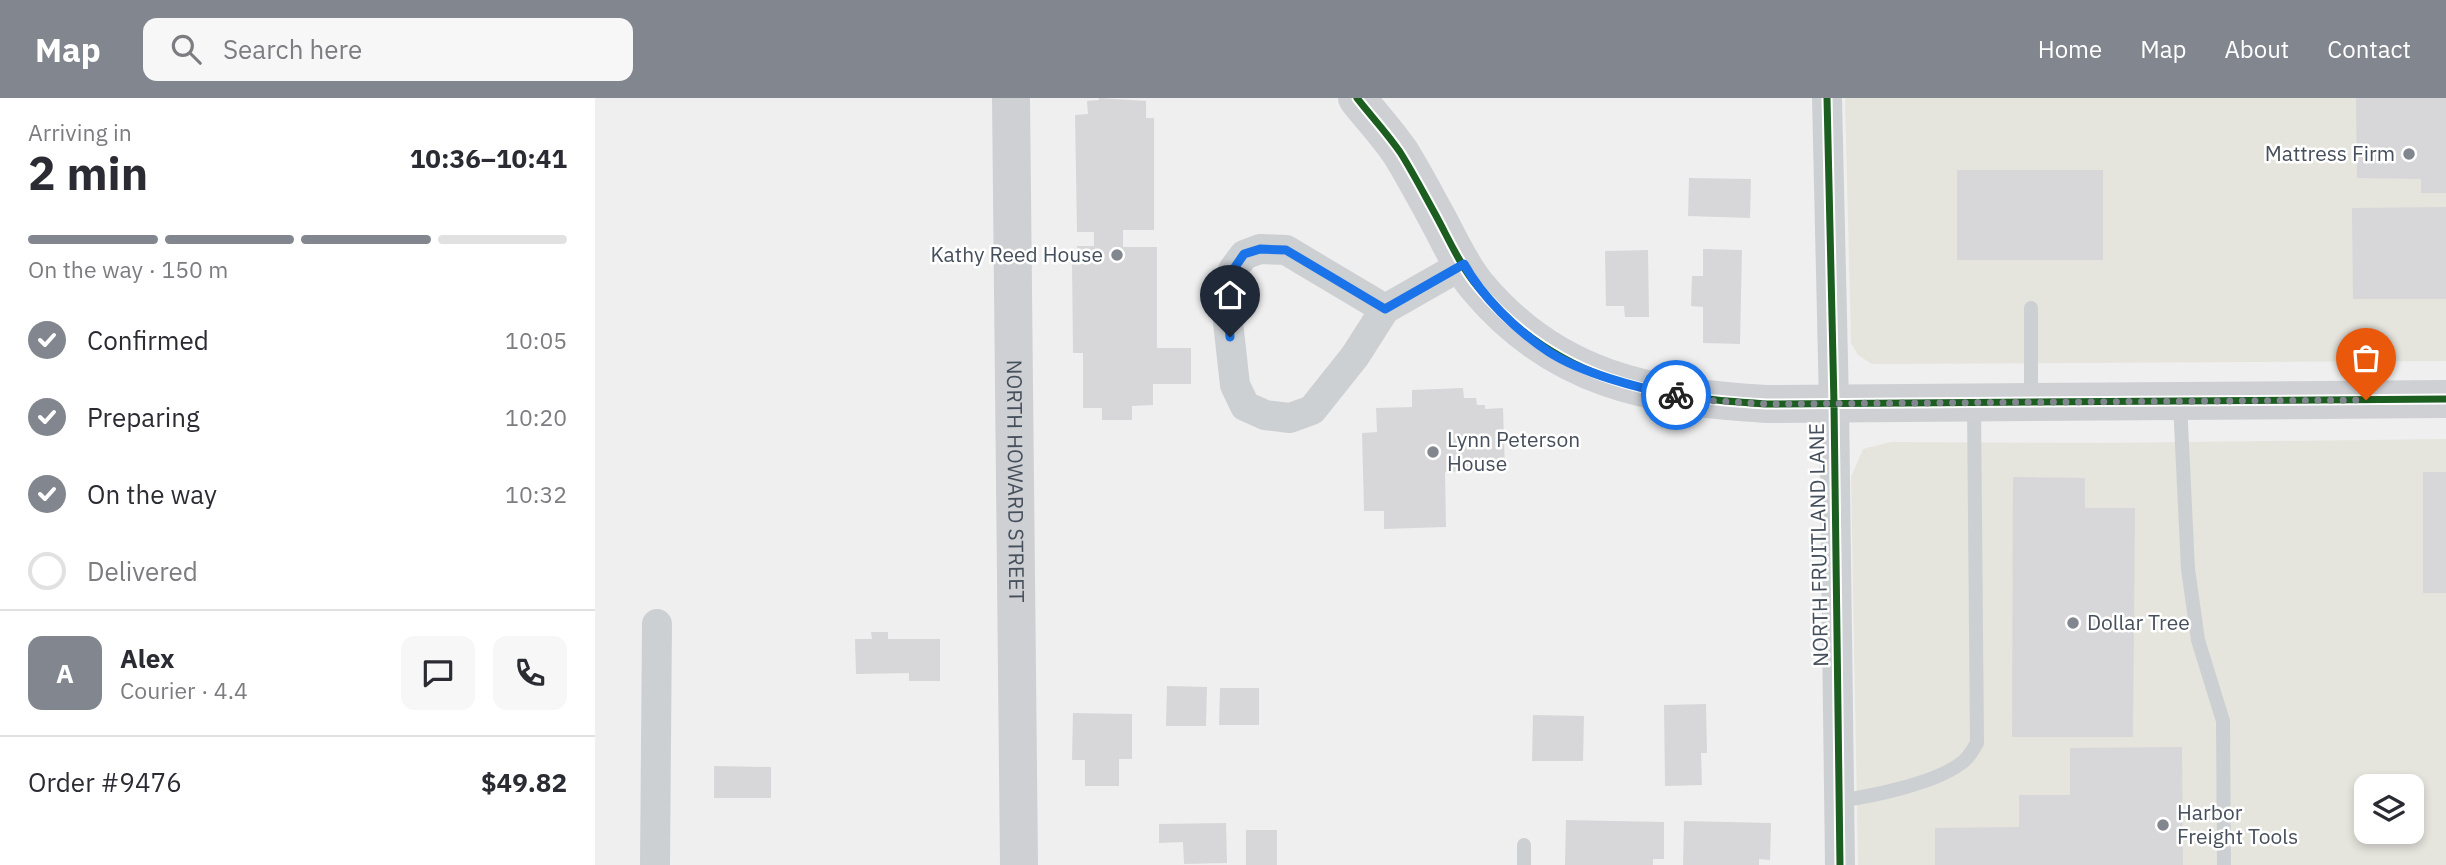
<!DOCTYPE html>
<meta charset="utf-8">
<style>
:root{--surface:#fff;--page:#f7f7f7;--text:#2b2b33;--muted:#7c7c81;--line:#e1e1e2;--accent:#82878f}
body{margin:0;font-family:"IBM Plex Sans",sans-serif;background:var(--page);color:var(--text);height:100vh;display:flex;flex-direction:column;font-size:26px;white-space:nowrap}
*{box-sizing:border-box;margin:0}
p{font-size:23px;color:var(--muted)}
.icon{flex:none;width:38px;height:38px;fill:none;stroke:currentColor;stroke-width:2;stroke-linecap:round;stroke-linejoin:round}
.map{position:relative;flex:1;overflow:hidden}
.panel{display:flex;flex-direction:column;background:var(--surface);width:595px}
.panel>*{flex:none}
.fabs{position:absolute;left:1759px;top:676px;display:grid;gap:14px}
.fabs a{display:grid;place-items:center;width:70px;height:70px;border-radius:14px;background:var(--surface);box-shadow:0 4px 10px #0003;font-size:35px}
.pin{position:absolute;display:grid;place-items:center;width:60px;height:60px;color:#fff;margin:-72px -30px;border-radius:50% 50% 50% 0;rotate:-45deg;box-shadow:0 0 7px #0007}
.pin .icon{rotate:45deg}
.courier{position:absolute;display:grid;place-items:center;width:70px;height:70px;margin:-35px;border:5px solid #1a73e8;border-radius:50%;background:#fff;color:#222;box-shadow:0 2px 9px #0007}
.overview em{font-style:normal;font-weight:800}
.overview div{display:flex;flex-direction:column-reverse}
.overview{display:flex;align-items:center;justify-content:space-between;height:119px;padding:0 28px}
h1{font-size:46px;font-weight:800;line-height:52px}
.bar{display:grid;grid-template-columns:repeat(4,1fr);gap:10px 7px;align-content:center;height:84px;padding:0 28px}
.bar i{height:9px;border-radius:5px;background:var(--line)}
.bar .on{background:var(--accent)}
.bar p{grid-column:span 4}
.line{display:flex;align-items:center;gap:18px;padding:0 28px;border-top:2px solid var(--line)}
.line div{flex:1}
.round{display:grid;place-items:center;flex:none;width:74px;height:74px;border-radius:14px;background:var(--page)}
ol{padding:0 28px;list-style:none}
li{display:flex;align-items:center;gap:21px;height:77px}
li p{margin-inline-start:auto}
li .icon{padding:7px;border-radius:50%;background:var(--accent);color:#fff;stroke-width:4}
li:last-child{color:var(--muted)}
li i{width:38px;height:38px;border:4px solid var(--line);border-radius:50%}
header{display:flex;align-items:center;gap:42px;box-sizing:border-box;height:98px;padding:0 35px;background:var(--accent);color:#fff}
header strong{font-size:33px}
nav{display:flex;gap:38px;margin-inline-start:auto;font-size:24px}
.search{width:490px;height:63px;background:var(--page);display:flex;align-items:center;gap:18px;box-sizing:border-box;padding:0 24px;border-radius:14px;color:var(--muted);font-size:26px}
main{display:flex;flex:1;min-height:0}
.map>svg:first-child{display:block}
.commercial{fill:#e5e4dd;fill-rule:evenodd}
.building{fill:#d7d7d9}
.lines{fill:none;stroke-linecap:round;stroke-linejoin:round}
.lane{stroke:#cdd0d3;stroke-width:14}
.street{stroke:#cdd0d3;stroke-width:30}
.secondary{stroke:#ced0d4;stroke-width:38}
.cycleway-casing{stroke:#fff;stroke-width:11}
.cycleway{stroke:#1b5e20;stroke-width:7}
.done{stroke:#82878f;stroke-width:7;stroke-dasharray:0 12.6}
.route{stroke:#1a73e8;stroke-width:9}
.poi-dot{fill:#82878f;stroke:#fff;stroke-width:2.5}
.labels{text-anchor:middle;stroke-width:5;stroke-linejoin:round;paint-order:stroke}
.poi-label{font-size:21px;fill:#464f5c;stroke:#fff;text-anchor:start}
.street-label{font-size:21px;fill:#464f5c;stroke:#fff}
</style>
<header>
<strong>Map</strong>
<div class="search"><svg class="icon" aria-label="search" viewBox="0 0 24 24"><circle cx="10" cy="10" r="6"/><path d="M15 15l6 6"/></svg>Search here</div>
<nav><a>Home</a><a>Map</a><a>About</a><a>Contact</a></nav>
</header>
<main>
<section class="panel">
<div class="overview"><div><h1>2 min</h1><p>Arriving in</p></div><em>10:36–10:41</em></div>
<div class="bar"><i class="on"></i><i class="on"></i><i class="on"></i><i></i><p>On the way · 150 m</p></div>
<ol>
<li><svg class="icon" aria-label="check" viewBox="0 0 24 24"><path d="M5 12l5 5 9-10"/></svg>Confirmed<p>10:05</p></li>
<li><svg class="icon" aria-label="check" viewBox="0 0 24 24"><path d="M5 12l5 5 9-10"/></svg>Preparing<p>10:20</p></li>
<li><svg class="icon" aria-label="check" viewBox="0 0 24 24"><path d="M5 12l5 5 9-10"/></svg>On the way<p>10:32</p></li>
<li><i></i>Delivered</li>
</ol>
<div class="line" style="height:126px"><b class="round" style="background:var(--accent);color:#fff">A</b><div><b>Alex</b><p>Courier · 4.4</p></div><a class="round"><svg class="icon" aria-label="chat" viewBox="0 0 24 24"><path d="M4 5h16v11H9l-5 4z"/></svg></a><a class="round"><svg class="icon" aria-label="phone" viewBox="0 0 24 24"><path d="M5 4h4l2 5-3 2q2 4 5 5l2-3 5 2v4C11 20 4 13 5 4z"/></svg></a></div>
<div class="line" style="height:91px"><div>Order #9476</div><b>$49.82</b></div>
</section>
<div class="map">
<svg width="1851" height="767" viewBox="0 0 1851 767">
<rect width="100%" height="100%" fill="#f0efef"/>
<path class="commercial" d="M1250,0H1851V263L1277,266L1263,257L1256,245Z
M1851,341V767H1263L1256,379L1268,351L1296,344L1510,345ZM1771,688H1816V733H1771Z"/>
<path class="building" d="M504,0L551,3V20H559V132H528V149H562V250H596V286H558V307L537,308V322H507V310H488V255H478L477,164H483L482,148H499V134H482L480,17L493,16L492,3L504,2Z
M1761,0H1851V95H1826V81L1762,80Z
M1362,72H1508V162H1362Z
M1094,80L1156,81L1155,120L1093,118Z
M1851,109V201H1758L1757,110Z
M1108,151L1147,152L1145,246L1108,245V209L1096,208L1097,178H1108Z
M1053,152L1054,219H1030L1029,208H1011L1010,153Z
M868,290L869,300H881L882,307H890V311L908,310L910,373L850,374L851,429L789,431V413H769L767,335L782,334L781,310L817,309V292Z
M1828,374H1851V495H1828Z
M1418,379L1490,380V410H1540L1538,639H1417Z
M276,534H293V541H345V583H314V575L261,576L260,541H277Z
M572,588L612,589L611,628H571Z
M625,590H664V627H624Z
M1111,606L1112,655H1106L1107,687L1070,688L1069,607Z
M478,615L537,616V661H524V688H490V662H477Z
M938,617L989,618L988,663H937Z
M1587,649L1588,767H1340V730L1424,729V697H1475V650Z
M119,668L176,669V700H119Z
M971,722L1069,724V761H1058V767H970Z
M1089,723L1176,725L1175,762L1164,761V767H1088Z
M631,725L632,765L589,766L588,744L564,745V726Z
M651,732H682V767H651Z"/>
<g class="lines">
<path class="lane" d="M1436,210V303
M1585,305L1593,471L1603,542L1628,623L1629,767
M1244,703C1277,698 1338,686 1365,666C1373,661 1377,653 1382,645L1379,306
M929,747V767"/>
<path class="street" d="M1232,0L1239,306L1245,767
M790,211L691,152L665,151L649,157L638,172L632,192V215L640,287L650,308L670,317L695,320L717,312L760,258L790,211L869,166
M60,767L62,526"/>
<g class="secondary">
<path id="s1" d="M416,0L424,767"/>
<path d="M762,0C776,18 792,35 805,54C817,73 828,94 839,114C852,137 865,168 882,188C960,282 1055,299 1171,306L1851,301"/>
</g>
<g class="cycleway-casing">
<path id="cycleway" d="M762,0C776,18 792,35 805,54C817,73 828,94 839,114C852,137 865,168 882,188C960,282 1055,299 1171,306L1851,301
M1232,0L1239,306L1245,767"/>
</g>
<use href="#cycleway" class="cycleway"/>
</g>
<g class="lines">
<path class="done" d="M1081,297L1106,302L1171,306L1771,302"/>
<path class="route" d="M635,239L632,192L638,172L649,156L665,151L691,152L790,211L869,166C887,199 922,233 954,254C987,275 1042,290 1081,297"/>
</g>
<g class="poi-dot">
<circle cx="1814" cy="56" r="7"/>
<circle cx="522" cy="157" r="7"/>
<circle cx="838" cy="354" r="7"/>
<circle cx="1478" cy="525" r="7"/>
<circle cx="1568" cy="727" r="7"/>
</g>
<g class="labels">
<g class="poi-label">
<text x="1800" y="63" text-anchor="end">Mattress Firm</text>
<text x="508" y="164" text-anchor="end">Kathy Reed House</text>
<text x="852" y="349">Lynn Peterson<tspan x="852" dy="24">House</tspan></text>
<text x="1492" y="532">Dollar Tree</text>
<text x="1582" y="722">Harbor<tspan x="1582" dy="24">Freight Tools</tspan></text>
</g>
<g class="street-label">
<text dy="7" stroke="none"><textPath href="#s1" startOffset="383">NORTH HOWARD STREET</textPath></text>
<text transform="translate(1224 447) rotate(-91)" y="7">NORTH FRUITLAND LANE</text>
</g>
</g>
</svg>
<div class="fabs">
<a><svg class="icon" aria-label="layers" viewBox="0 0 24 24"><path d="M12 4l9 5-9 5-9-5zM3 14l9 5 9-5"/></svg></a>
</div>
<div class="pin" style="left:1771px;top:302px;background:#ea580c"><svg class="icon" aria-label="bag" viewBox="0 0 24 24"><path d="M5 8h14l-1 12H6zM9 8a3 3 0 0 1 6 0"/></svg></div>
<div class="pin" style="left:635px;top:239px;background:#1f2937"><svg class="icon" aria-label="home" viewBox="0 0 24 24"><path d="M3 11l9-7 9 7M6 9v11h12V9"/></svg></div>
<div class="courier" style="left:1081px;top:297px"><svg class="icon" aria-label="bike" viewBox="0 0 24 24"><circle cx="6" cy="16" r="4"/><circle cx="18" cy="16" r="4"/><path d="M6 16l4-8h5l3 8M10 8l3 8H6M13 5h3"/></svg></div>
</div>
</main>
